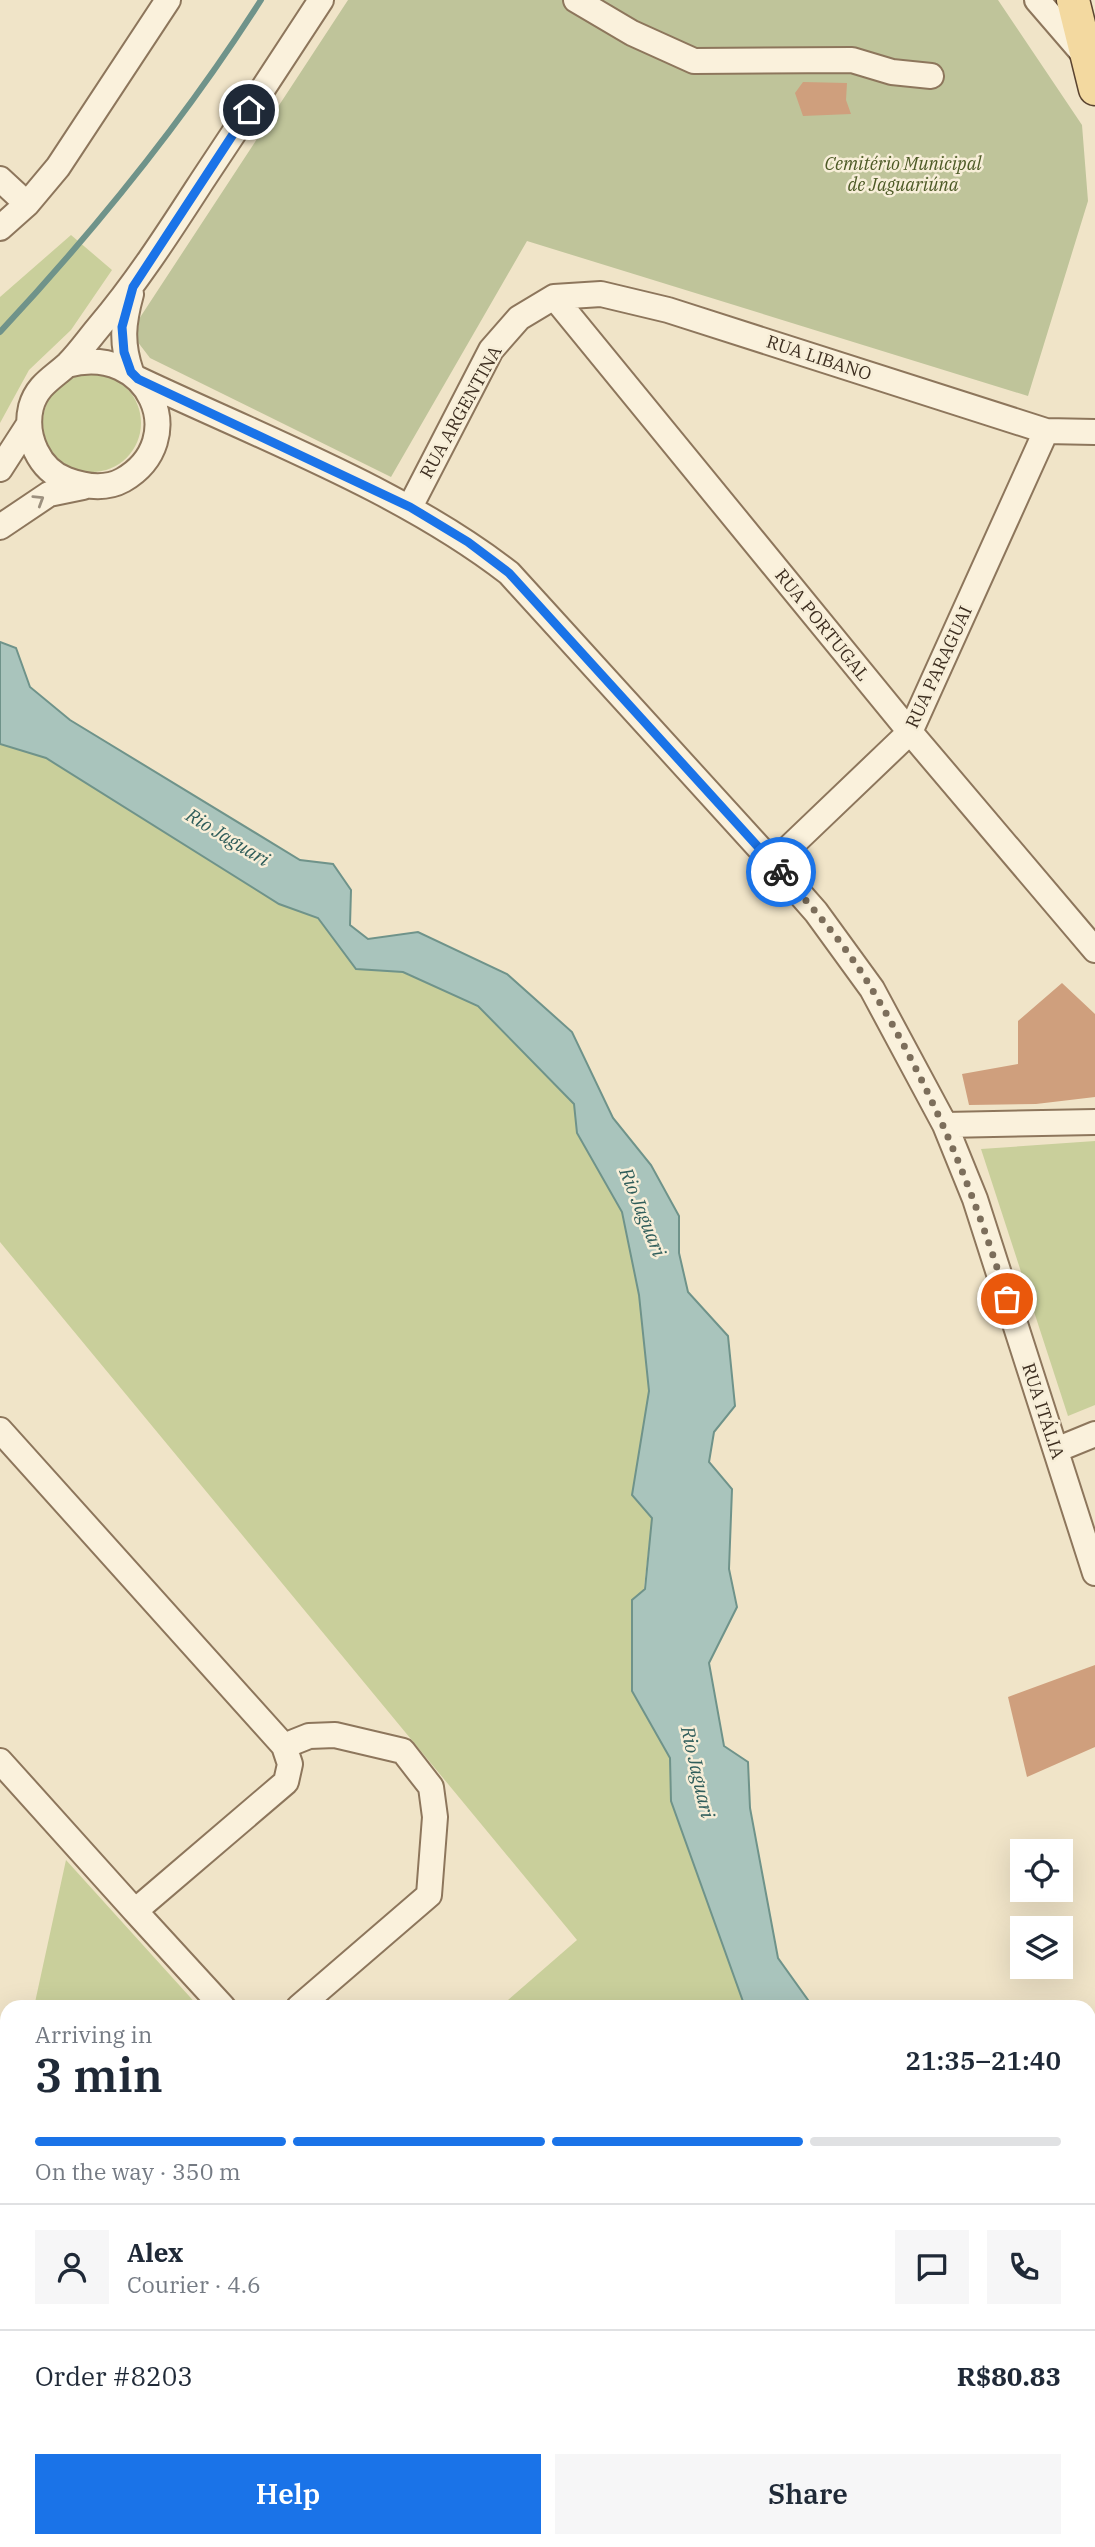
<!DOCTYPE html>
<meta charset="utf-8">
<style>
:root{--surface:#fff;--page:#f6f6f7;--text:#1f2937;--muted:#747a83;--line:#e0e1e3;--accent:#1a73e8}
body{margin:0;font-family:"IBM Plex Serif",serif;background:var(--page);color:var(--text);height:100vh;display:flex;flex-direction:column;font-size:26px;white-space:nowrap}
*{box-sizing:border-box;margin:0}
p{font-size:23px;color:var(--muted)}
.icon{flex:none;width:38px;height:38px;fill:none;stroke:currentColor;stroke-width:2;stroke-linecap:round;stroke-linejoin:round}
.map{position:relative;flex:1;overflow:hidden}
.drawer{position:absolute;left:0px;top:2000px;width:1096px;height:548px;display:flex;flex-direction:column;background:var(--surface);border-radius:21px 21px 0 0;box-shadow:0 7px 28px #0002}
.drawer>*{flex:none}
.tools{position:absolute;left:1010px;top:1839px;display:grid;gap:14px}
.tools a{display:grid;place-items:center;width:63px;height:63px;border-radius:0px;background:var(--surface);box-shadow:0 7px 28px #0002;font-size:35px}
.pin{position:absolute;display:grid;place-items:center;width:60px;height:60px;color:#fff;margin:-30px;border:4px solid #fff;border-radius:50%;box-shadow:0 2px 7px #0007}
.courier{position:absolute;display:grid;place-items:center;width:70px;height:70px;margin:-35px;border:5px solid #1a73e8;border-radius:50%;background:#fff;color:#222;box-shadow:0 2px 9px #0007}
.head em{font-style:normal;font-weight:600}
.head div{display:flex;flex-direction:column-reverse}
.head{display:flex;align-items:center;justify-content:space-between;height:119px;padding:0 35px}
h1{font-size:46px;font-weight:600;line-height:52px}
.bar{display:grid;grid-template-columns:repeat(4,1fr);gap:10px 7px;align-content:center;height:84px;padding:0 35px}
.bar i{height:9px;border-radius:5px;background:var(--line)}
.bar .current{background:var(--accent)}
.bar p{grid-column:span 4}
.line{display:flex;align-items:center;gap:18px;padding:0 35px;border-top:2px solid var(--line)}
.line div{flex:1}
.round{display:grid;place-items:center;flex:none;width:74px;height:74px;border-radius:0px;background:var(--page)}
.cta{display:flex;gap:14px;margin-top:auto;padding:14px 35px}
.cta a{flex:1;height:80px;border-radius:0px;background:var(--accent);color:#fff;font-size:28px;font-weight:600;line-height:80px;text-align:center}
.cta a+a{background:var(--page);color:var(--text)}
.map>svg:first-child{display:block}
.green{fill:#c9cf9b}
.cemetery{fill:#bfc49a}
.water{fill:#a9c4bc;stroke:#6f938a;stroke-width:2}
.lines{fill:none;stroke-linecap:round;stroke-linejoin:round}
.stream{stroke:#6f938a;stroke-width:6}
.river{stroke:#a9c4bc;stroke-width:38}
.building{fill:#cf9f7d}
.minor-casing{stroke:#8d765c;stroke-width:28}
.major-casing{stroke:#5b4430;stroke-width:35}
.minor{stroke:#faf1dc;stroke-width:24}
.major{stroke:#f3d9a0;stroke-width:32}
.oneway{stroke:#9c907e}
.done{stroke:#7c6e5b;stroke-width:7;stroke-dasharray:0 12.6}
.route{stroke:#1a73e8;stroke-width:9}
.labels{text-anchor:middle;stroke-width:5;stroke-linejoin:round;paint-order:stroke}
.park-label{font-size:18px;font-style:italic;fill:#4d5a26;stroke:#f7eed8}
.street-label{font-size:18px;fill:#3d2e20;stroke:#f7eed8}
.water-label{font-size:19px;font-style:italic;fill:#2f5d5a;stroke:#f7eed8}
</style>
<div class="map">
<svg width="1095" height="2547" viewBox="0 0 1095 2547">
<rect width="100%" height="100%" fill="#f0e4c8"/>
<path class="green" d="M71,235L112,270L71,330L29,370L0,423V297Z
M43 423a49 49 0 1 1 98 0a49 49 0 1 1-98 0Z
M0,744L46,758L279,904L318,918L356,969L403,972L478,1006L574,1104L577,1133L622,1212L639,1295L649,1391L632,1495L652,1518L632,1691L670,1758L671,1801L745,2007H500L577,1940L0,1242Z
M1095,1141V1405L1068,1416L981,1149Z
M66,1860L199,2007H34Z
M0,2060H7V2541H783L785,2547H0Z
M831,2541H971L974,2547H832Z"/>
<path class="cemetery" d="M348,0H998L1082,125L1088,201L1028,396L527,241L391,477L150,358L137,341L139,319Z"/>
<path class="water" d="M0,642L16,648L30,687L70,720L300,860L333,864L351,890L350,925L368,939L418,932L507,974L572,1032L613,1118L651,1165L679,1216V1253L688,1292L728,1336L735,1406L714,1432L709,1462L732,1489L729,1569L737,1607L709,1663L724,1746L748,1762L750,1808L778,1958L813,2007H745L671,1801L670,1758L632,1691V1600L645,1589L652,1518L632,1495L649,1391L639,1295L622,1212L577,1133L574,1104L478,1006L403,972L356,969L318,918L279,904L46,758L0,744Z"/>
<g class="lines">
<path class="stream" d="M0,332C96,229 185,119 261,0"/>
<path class="river" d="M818,2541L819,2547"/>
</g>
<path class="building" d="M803,82L847,83L846,100L851,114L803,116L795,93Z
M1062,983L1095,1014V1097L1036,1104L969,1105L962,1074L1018,1064V1021Z
M1095,1665V1747L1027,1777L1008,1697Z"/>
<g class="lines">
<g class="minor-casing">
<path id="minor" d="M576,0L632,33L694,61L852,60L892,72L931,76
M1037,0L1087,58
M0,179L27,204
M0,228L27,204L58,167L168,0
M131,294C123,323 121,343 131,372
M554,297L910,732L1095,950
M67,365C149,342 192,440 123,480C105,490 86,487 67,480C39,470 24,436 31,407C37,385 53,378 68,364C79,353 88,340 98,328C137,282 169,232 202,181C242,121 282,60 321,0
M138,379C260,437 402,490 509,573L773,863L816,912L872,989L945,1125L975,1199L1095,1573
M0,469L29,424
M410,507L491,350L519,318L554,297L601,294L668,310L1046,431L1095,432
M0,527L49,494L83,487
M773,863L910,732L1046,431
M945,1125L1095,1122
M0,1430L284,1746L290,1764L286,1782L135,1911L0,1761
M1056,1450L1095,1434
M284,1746L309,1736L335,1735L403,1751L431,1787L435,1817L429,1895L299,2007
M135,1911L223,2007"/>
</g>
<g class="major-casing">
<path id="major" d="M1073,0L1095,89"/>
</g>
<use href="#minor" class="minor"/>
<use href="#major" class="major"/>
</g>
<defs><path id="oneway-chevron" d="M-2-3.5L2.5 0L-2 3.5" fill="none" stroke-width="1.6" stroke-linecap="round" stroke-linejoin="round" transform="scale(1.75)"/></defs>
<use class="oneway" href="#oneway-chevron" transform="translate(39 500) rotate(-32)"/>
<g class="lines">
<path class="done" d="M781,872C814,909 848,948 873,991C933,1091 973,1189 1007,1299"/>
<path class="route" d="M249,110L133,287L122,327L124,352L131,372L138,379L410,507L468,542L509,573L781,872"/>
</g>
<g class="labels">
<g class="park-label">
<text x="903" y="170">Cemitério Municipal<tspan x="903" dy="21">de Jaguariúna</tspan></text>
</g>
<g class="street-label">
<text transform="translate(819 358) rotate(18)" y="6">RUA LIBANO</text>
<text transform="translate(461 412) rotate(-61)" y="6">RUA ARGENTINA</text>
<text transform="translate(822 625) rotate(51)" y="6">RUA PORTUGAL</text>
<text transform="translate(939 667) rotate(-65)" y="6">RUA PARAGUAI</text>
<text transform="translate(1043 1411) rotate(72)" y="6">RUA ITÁLIA</text>
</g>
<g class="water-label">
<text transform="translate(228 837) rotate(31)" y="7">Rio Jaguari</text>
<text transform="translate(643 1212) rotate(68)" y="7">Rio Jaguari</text>
<text transform="translate(698 1772) rotate(77)" y="7">Rio Jaguari</text>
</g>
</g>
</svg>
<div class="tools">
<a><svg class="icon" aria-label="locate" viewBox="0 0 24 24"><circle cx="12" cy="12" r="6"/><path d="M12 2v4M12 18v4M2 12h4M18 12h4"/></svg></a>
<a><svg class="icon" aria-label="layers" viewBox="0 0 24 24"><path d="M12 4l9 5-9 5-9-5zM3 14l9 5 9-5"/></svg></a>
</div>
<div class="pin" style="left:1007px;top:1299px;background:#ea580c"><svg class="icon" aria-label="bag" viewBox="0 0 24 24"><path d="M5 8h14l-1 12H6zM9 8a3 3 0 0 1 6 0"/></svg></div>
<div class="pin" style="left:249px;top:110px;background:#1f2937"><svg class="icon" aria-label="home" viewBox="0 0 24 24"><path d="M3 11l9-7 9 7M6 9v11h12V9"/></svg></div>
<div class="courier" style="left:781px;top:872px"><svg class="icon" aria-label="bike" viewBox="0 0 24 24"><circle cx="6" cy="16" r="4"/><circle cx="18" cy="16" r="4"/><path d="M6 16l4-8h5l3 8M10 8l3 8H6M13 5h3"/></svg></div>
<section class="drawer">
<div class="head"><div><h1>3 min</h1><p>Arriving in</p></div><em>21:35–21:40</em></div>
<div class="bar"><i class="current"></i><i class="current"></i><i class="current"></i><i></i><p>On the way · 350 m</p></div>
<div class="line" style="height:126px"><a class="round"><svg class="icon" aria-label="person" viewBox="0 0 24 24"><circle cx="12" cy="8" r="4"/><path d="M4 21q1-7 8-7t8 7"/></svg></a><div><b>Alex</b><p>Courier · 4.6</p></div><a class="round"><svg class="icon" aria-label="chat" viewBox="0 0 24 24"><path d="M4 5h16v11H9l-5 4z"/></svg></a><a class="round"><svg class="icon" aria-label="phone" viewBox="0 0 24 24"><path d="M5 4h4l2 5-3 2q2 4 5 5l2-3 5 2v4C11 20 4 13 5 4z"/></svg></a></div>
<div class="line" style="height:91px"><div>Order #8203</div><b>R$80.83</b></div>
<div class="cta"><a>Help</a><a>Share</a></div>
</section>
</div>
